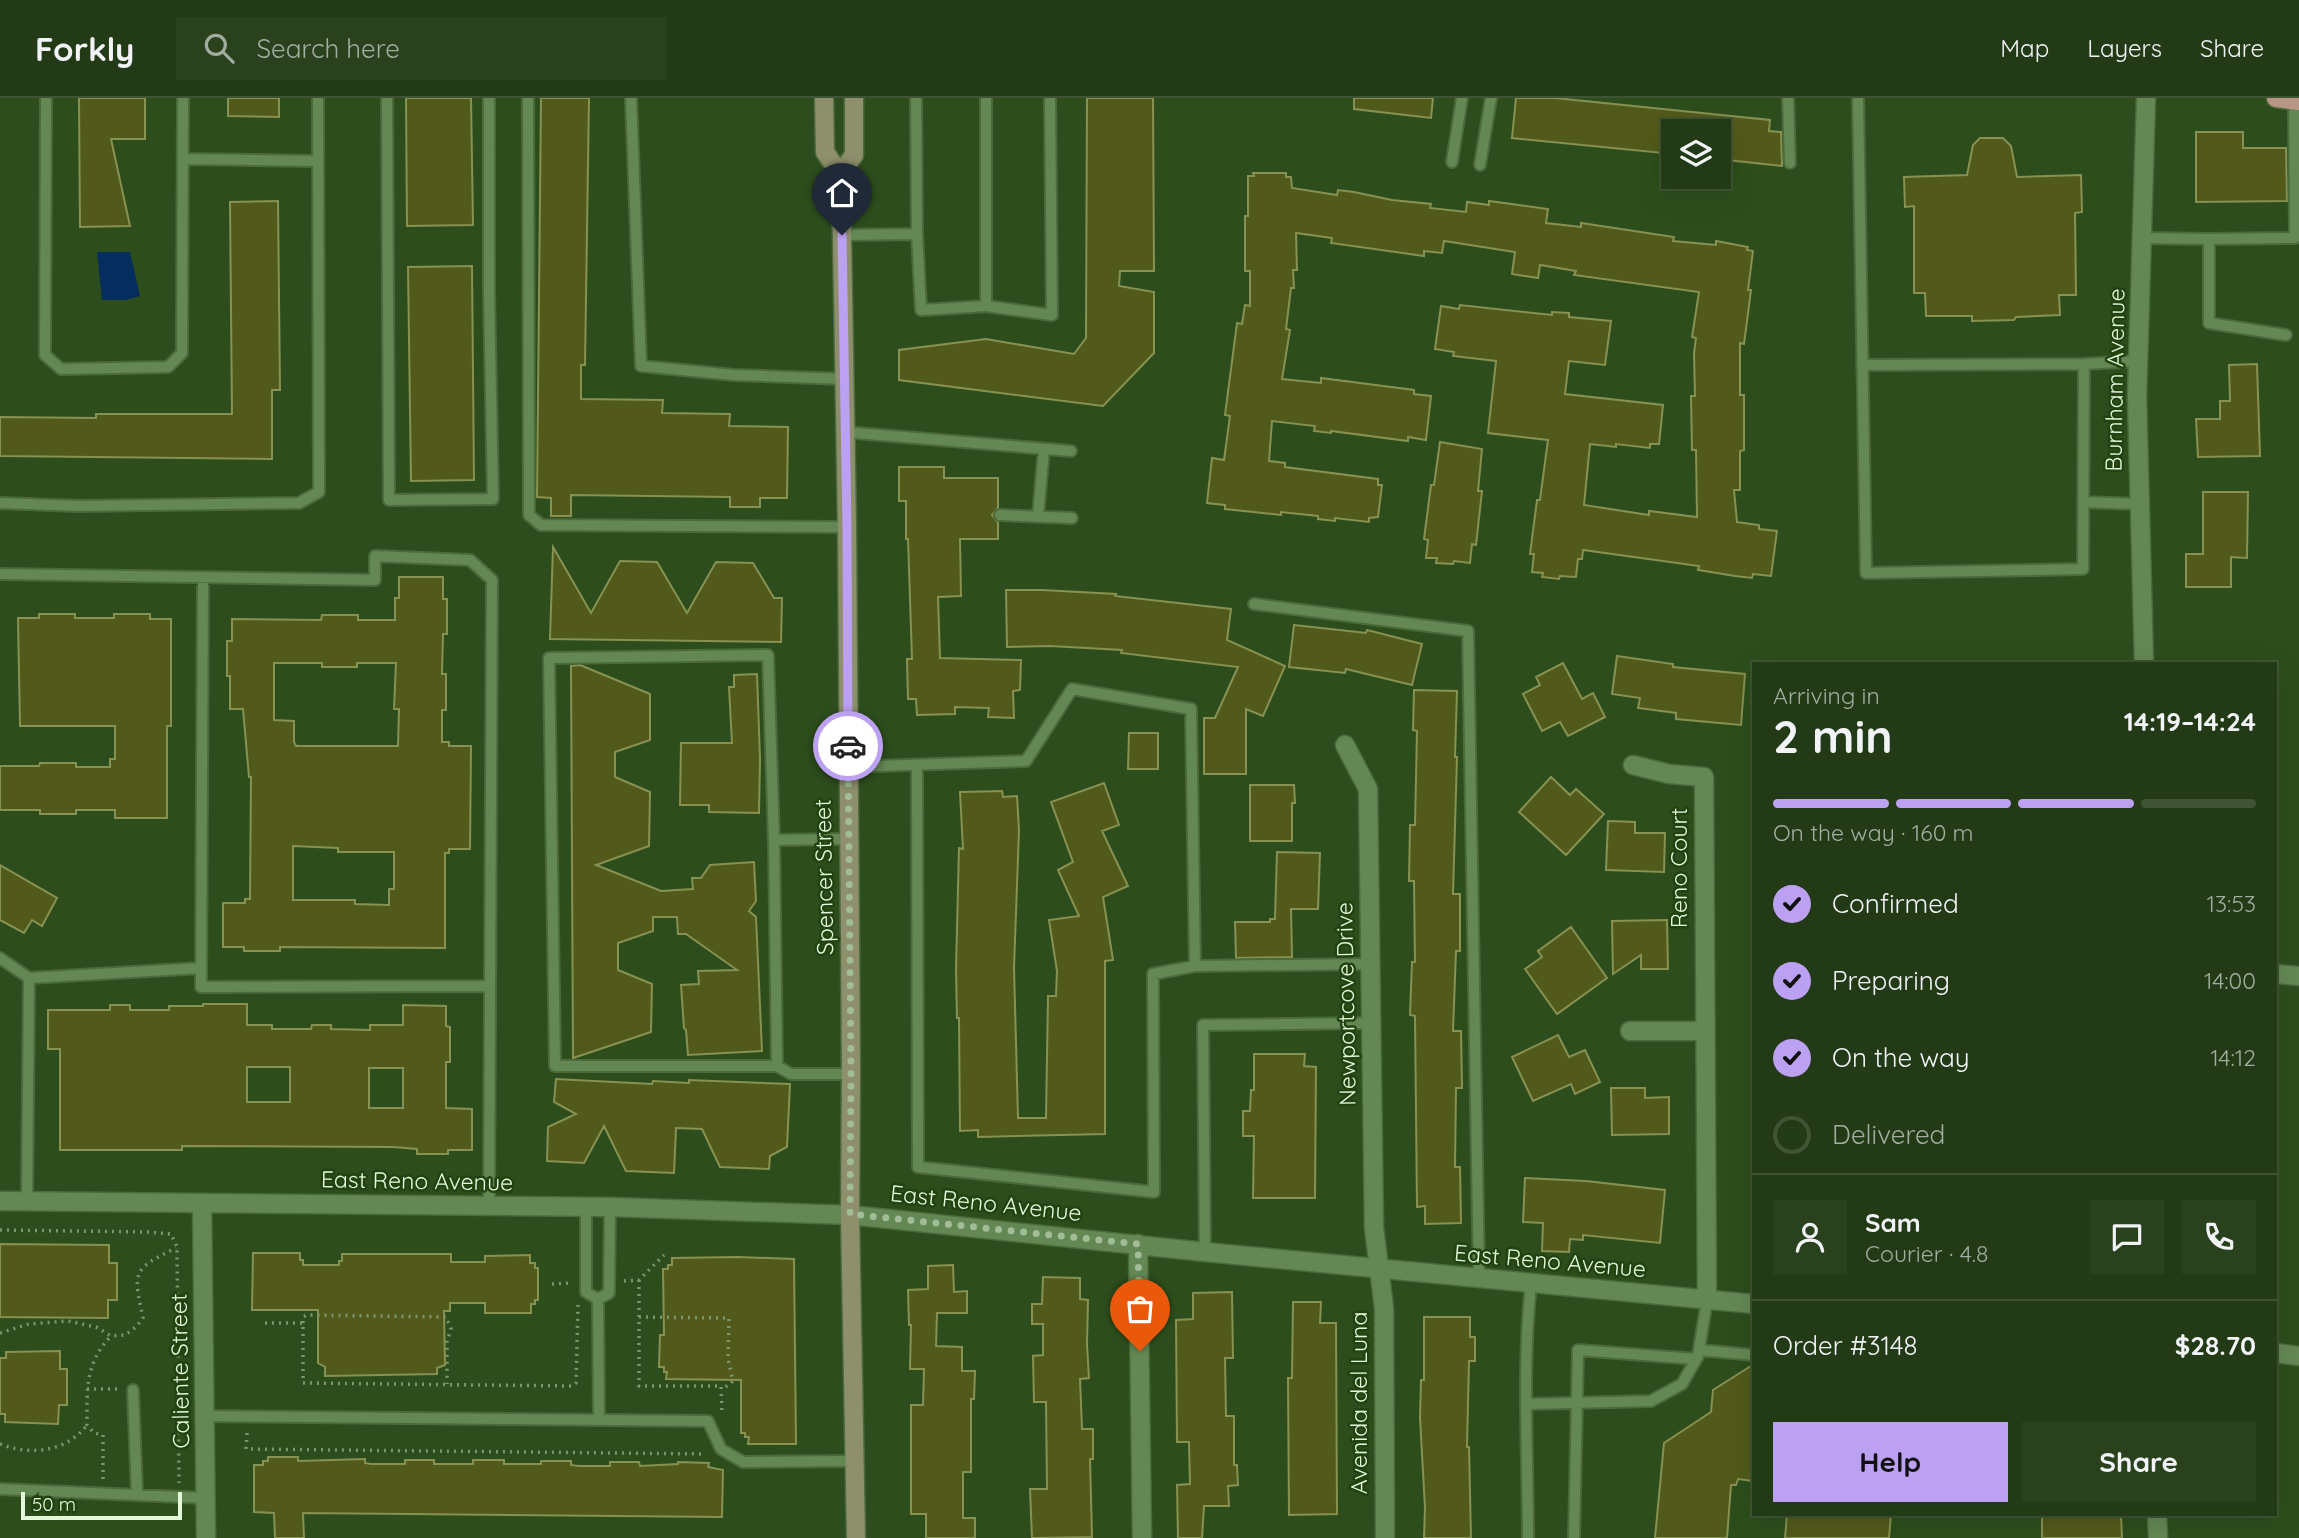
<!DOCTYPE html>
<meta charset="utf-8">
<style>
:root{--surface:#223a15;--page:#2a411e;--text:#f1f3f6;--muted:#a2ada0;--line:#3f5434;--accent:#bca0f2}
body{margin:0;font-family:Quicksand,sans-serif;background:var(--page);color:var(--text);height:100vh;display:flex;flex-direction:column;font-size:26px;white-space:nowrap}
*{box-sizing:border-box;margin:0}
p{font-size:23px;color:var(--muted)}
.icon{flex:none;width:38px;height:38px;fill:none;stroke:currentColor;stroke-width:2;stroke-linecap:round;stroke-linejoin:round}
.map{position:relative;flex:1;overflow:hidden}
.sheet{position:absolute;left:1752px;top:564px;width:525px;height:854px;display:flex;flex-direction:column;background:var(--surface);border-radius:0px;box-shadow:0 7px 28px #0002,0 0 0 2px var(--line)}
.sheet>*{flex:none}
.fabs{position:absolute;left:1661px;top:21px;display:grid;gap:14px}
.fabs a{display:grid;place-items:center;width:70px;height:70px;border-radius:0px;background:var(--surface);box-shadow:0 7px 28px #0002,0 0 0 2px var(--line);font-size:35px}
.scale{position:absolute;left:21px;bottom:18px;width:161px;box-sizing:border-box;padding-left:7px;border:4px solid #e3f7db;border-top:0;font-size:19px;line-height:24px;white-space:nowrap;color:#e3f7db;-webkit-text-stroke:5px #224310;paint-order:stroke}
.pin{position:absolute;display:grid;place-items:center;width:60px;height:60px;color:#fff;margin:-72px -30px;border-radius:50% 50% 50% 0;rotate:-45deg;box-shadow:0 0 7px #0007}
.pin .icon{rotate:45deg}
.courier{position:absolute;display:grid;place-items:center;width:70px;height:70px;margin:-35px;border:5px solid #bca0f2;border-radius:50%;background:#fff;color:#222;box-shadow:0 2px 9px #0007}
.summary em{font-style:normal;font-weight:700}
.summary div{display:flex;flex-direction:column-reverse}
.summary{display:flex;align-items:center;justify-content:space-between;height:119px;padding:0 21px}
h1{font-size:46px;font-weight:700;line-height:52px}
.bar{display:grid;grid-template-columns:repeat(4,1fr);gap:10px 7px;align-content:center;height:84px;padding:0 21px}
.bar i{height:9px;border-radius:5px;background:var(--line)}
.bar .current{background:var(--accent)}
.bar p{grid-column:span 4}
.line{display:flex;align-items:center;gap:18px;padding:0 21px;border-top:2px solid var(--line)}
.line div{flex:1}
.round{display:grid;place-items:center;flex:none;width:74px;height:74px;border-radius:0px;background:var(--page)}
ol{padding:0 21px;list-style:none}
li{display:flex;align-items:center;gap:21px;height:77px}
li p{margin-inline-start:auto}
li .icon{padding:7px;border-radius:50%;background:var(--accent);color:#111;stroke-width:4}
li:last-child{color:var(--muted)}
li i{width:38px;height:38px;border:4px solid var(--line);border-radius:50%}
.action{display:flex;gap:14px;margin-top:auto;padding:14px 21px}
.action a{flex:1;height:80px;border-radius:0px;background:var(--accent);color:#111;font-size:28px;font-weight:700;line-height:80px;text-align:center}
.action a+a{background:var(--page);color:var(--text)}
header{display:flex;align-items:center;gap:42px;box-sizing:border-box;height:98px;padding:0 35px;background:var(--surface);border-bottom:2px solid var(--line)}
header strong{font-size:33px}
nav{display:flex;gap:38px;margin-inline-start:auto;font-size:24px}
.search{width:490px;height:63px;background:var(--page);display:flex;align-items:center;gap:18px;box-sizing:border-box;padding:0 24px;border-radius:0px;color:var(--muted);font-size:26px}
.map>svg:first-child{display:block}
.water{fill:#052d5d}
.building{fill:#525a1b;stroke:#879152;stroke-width:2;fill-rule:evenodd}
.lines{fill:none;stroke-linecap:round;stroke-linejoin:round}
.lane-casing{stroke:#4d6a3d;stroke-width:14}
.street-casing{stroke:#4d6a3d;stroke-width:21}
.secondary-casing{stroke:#4d6a3d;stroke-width:21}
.primary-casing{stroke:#4d6a3d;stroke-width:21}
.path{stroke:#7b976e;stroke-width:3.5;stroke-dasharray:2 5;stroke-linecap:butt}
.lane{stroke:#648854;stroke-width:10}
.street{stroke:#648854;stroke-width:18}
.secondary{stroke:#8e8f6c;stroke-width:18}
.primary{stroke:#b99683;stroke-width:18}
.done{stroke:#a3bc98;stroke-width:7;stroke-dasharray:0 12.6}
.route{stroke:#bca0f2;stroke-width:9}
.labels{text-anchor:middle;stroke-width:5;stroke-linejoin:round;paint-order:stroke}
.street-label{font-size:23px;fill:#e3f7db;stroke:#224310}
</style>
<header>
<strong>Forkly</strong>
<div class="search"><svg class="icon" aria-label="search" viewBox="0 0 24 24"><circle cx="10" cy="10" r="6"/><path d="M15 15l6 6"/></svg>Search here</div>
<nav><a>Map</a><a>Layers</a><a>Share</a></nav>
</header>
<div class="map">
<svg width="2299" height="1440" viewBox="0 0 2299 1440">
<rect width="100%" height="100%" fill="#2d4e1c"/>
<path class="water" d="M97,154H130L140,198L126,202H102Z"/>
<path class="building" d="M79,0H145V41H111L130,128L80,129Z
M228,0H279V19L228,18Z
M406,0H471L473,127L407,128Z
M541,0H589L585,267H581V301L663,302L662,315L730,316L729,328L788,329L787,400H760V409H730V399L571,397V418H551V400L537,399Z
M1087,0H1153L1154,173H1120L1119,188L1154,194V255L1103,308L899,282V252L986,241L1074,256L1086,240Z
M1354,0H1433L1431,20L1354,11Z
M1516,0H1555L1770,22L1769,33L1781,34L1782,68L1718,61V33H1673V56L1512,40Z
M2196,34H2243V50H2286L2287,103L2196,104Z
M1980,40H2003L2011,48L2017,79L2081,77L2082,114L2075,115L2076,197H2059L2060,217L2016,219L2014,222L1972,223V218H1926L1925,195H1914V108L1905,109L1904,79L1967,77L1973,47Z
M1253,75H1286V79H1291L1292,90L1337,97L1338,92L1354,94L1392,102L1431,106L1430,110L1466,114L1467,104L1489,107V103L1548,111L1546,125L1581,129V125L1674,139L1673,143L1716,147V143L1748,149L1747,152L1753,153L1748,192H1751L1744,246L1740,245V297H1744V352L1740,353V392H1734L1737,424L1759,427V431L1777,433L1771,478L1753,476L1752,480L1735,478L1698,472L1699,468L1583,452L1582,461H1578L1576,479L1560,478L1559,481L1542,479L1543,475L1532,474L1534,456H1530L1537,402H1540L1548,342L1488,335L1496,263L1453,258L1454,254L1435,251L1441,208L1459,211L1460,207L1552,217V214L1569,215V219L1611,223L1605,267L1569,263L1565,296L1663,307L1659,346H1650V350L1616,346V349L1590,346L1584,407L1649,417V413L1697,419L1696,352H1692L1691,298H1695L1694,255L1696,240L1692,239L1699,194L1574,177L1576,173L1540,167L1538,180L1512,176L1515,154L1444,143L1442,155L1424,153V158L1331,145L1332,140L1296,135L1297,172H1293L1294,190H1291L1286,231L1290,232L1282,281L1321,285V280L1360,285L1414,292V296L1431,298L1426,342L1408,339V343L1331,333V335L1314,333L1315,328L1272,323L1269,363L1285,365V369L1378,381V387H1382L1378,419L1369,420V424L1335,420V423L1318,421V418L1281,414V417L1225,411V407L1207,405L1212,360L1224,362L1230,318L1225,317L1237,225L1242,226L1245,207L1250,208V173H1245V118H1248V78H1254Z
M278,103L280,292H272V361L0,358V319L96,320V316H232L230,104Z
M472,168L474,382L411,383L408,169Z
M2257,266L2260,358L2198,359L2196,321H2220V303H2230L2229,267Z
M1440,344L1482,351L1478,393H1482L1476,447L1472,446L1470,465L1454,463L1453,466L1436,465L1437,460H1426L1428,442L1424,441L1431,387H1434Z
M899,369H944V380H998V410L992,417L998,424V441H960L961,498L938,499L940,560L1021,562L1020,592L1013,593L1014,620L988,619L989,610L955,609V616L917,617L916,601H908L907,561H912L908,441H906V403H899Z
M2203,394H2248L2247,460L2231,459V489H2186V456H2203Z
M553,449L591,515L620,463L657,464L687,515L716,464L753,465L774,500H782L781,544L550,541Z
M399,479H443V501H447V536H443L442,576H446V612H442V644H449V648H471L470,751H449V755H445V850L280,849V853H244V849H223V805H245V801H250L251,679H249L243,611H230V578H227V543H232V521L321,522L322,517H358V522H395V500H399ZM274,565H322V569H357V565H396L394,611H399L398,648H296L294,644V623L274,622ZM293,748L338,750V754H394V791H389V807L355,806V802H293Z
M1006,492H1042L1116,496L1115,498L1231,511L1227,542L1285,568L1263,618L1246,611V676H1204V620H1215L1238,569L1121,555L1122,552L1050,548L1007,549Z
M39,516H75V520H114V516H150V521H171V628H167V720H115V712H76V716H40V712H0V668H39L40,665H76V669H110V661H115V628H20L18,520H39Z
M1294,527L1366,535L1367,532L1422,546L1412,587L1346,571L1345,575L1289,569Z
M1617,558L1673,566V569L1745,576L1741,627L1676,621V615L1638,610L1640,600L1612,596Z
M1563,565L1582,601L1593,595L1605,619L1568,638L1560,624L1542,633L1523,596L1540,587L1536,579Z
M580,567L650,596V642L615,654V679L650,694L649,748L596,767L661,793L693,791L692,780H701L710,767L754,764L756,803L749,813L756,819L762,953L688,957L686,932L684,930L681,887L699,886L698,873L737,872L686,836H678L677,819H653V833L618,845V872L652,886L651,934L573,960L571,568Z
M757,576L760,661L759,715L709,714V707H680L681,645H732L729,589H734V577Z
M1414,592L1457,593L1455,659H1457L1453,796H1460V853H1456L1453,933H1461L1462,990H1456L1455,1069H1460L1461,1125L1425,1126V1108L1417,1109L1415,918L1410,917L1412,864H1415L1414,783H1409L1410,727H1415L1417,633L1413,632Z
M1129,635H1158V671H1128Z
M1551,679L1570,697L1576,691L1604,716L1566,757L1519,714Z
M1104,685L1119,727L1102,733L1128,788L1103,799L1113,862L1105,863V1036L978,1039V1032L960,1033L959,920H957L956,871L959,750L963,751L960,694L1002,693L1003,699L1017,698L1019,732L1014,870L1018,1020H1046L1048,898H1056L1057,873L1049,822L1079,818L1058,772L1073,764L1051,704Z
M1250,687H1294L1295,705H1292V743H1250Z
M1608,723L1635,724V735H1665L1664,774L1606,772Z
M1277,754L1320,755L1318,811H1291L1292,859L1236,860L1235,824H1270V821H1275Z
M0,767L57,800L42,828L32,822L24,835L0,822Z
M1667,822L1668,871H1641V857L1613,876L1612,823Z
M1571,829L1607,880L1557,916L1525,871L1542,859L1538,853Z
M203,906H247V927H272V931H311L312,927H331V931L370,932V927H403V907L446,908V928L450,929V964H446V1010L472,1011V1052H448V1056H417V1051L393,1049L182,1048V1052H60V951H48V912H110V907H130V912H169V908H203ZM247,969H290V1004H247ZM369,970H403V1010H369Z
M1558,937L1569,959L1585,952L1600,984L1575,996L1571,986L1533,1003L1512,959Z
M1254,956H1305L1304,968L1316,969L1315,1100H1253L1254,1038H1243V1013H1250L1251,992H1254Z
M556,981L652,986L653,983L689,985V982L790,986L787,1049L770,1058L769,1071L720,1069L702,1031L676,1030L674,1075L626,1073L604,1028L584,1065L547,1063L548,1029L576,1016L554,1004Z
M1611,990H1645V1000L1669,999V1036L1612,1037Z
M1525,1080L1586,1083L1665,1092L1660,1145L1583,1137V1142L1570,1141L1569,1154L1542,1153L1543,1125L1523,1124Z
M0,1146L109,1147V1165H117V1202H108V1220L0,1219Z
M253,1155H300V1162H303V1167H339V1163H342V1156H451V1164H485V1158L530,1157V1165H535V1170H538V1202H535V1206H531V1215H485V1205H450V1213H444L445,1267L437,1270V1276L325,1278V1269L318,1265V1212H252Z
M738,1159L794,1161L796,1346H748L749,1339H745V1335H741V1282L666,1281L667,1274H664V1269H659L660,1237H664L663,1171H668V1167H672V1160Z
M953,1167L954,1194L967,1193V1215H937L936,1248L962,1249V1273H975L974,1301H971V1374H963V1420H975V1440H926V1416H911V1307H923L924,1271H910L911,1227H909L908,1192L928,1191V1168Z
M1043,1179L1080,1180V1201L1088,1202L1087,1246L1089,1280L1080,1281L1082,1331H1093V1361H1090L1092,1439L1032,1440L1030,1391H1047L1046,1304H1034L1033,1258L1043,1257V1226H1032V1206H1042Z
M1232,1194L1233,1260H1225L1226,1318H1234V1367H1237L1238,1387L1228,1388L1229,1408H1204L1202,1440H1178L1177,1387L1190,1386L1189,1344H1177L1176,1222L1193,1221V1195Z
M1293,1204H1321L1320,1225H1336L1337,1416L1289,1417L1288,1280H1292Z
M1424,1219H1470V1239H1475V1263H1469L1467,1349H1469L1471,1440H1424L1425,1410L1420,1320L1421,1282H1424Z
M60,1253V1271H67V1307H59L58,1326L5,1324V1316H0V1260H6V1254Z
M1754,1266V1383L1738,1381L1736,1387H1731L1727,1440H1655L1664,1345L1711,1314L1713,1292Z
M268,1359H298V1363L365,1361V1365L371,1366H405V1362H434V1366H473V1362H504V1366H541V1363H571V1367L578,1368H610V1364H639L640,1368L678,1366V1364L709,1365L708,1369L723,1372L722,1419L303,1415L304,1440H275L274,1415L254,1414V1367H263V1363H268Z
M1787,1416H1891L1889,1440H1785Z
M2042,1416H2121L2122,1440H2042Z"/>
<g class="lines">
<g class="lane-casing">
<path id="lane" d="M46,0L45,257L61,271L168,269L182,255L183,0
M387,0L389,402L493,401L489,194V0
M528,0L529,417L541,427L847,429
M631,0L641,268L734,277L844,281
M916,0L917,136L921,212L986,208L1052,217L1050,0
M986,0V208
M1788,0L1790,65
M1858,0L1866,475L2083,471L2084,266
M183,61L317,63
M1452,64L1462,0
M1480,67L1491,0
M842,137L917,136
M2143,140L2209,141L2295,140L2294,3
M2209,141V225L2286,237
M1862,267L2084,266L2138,263
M844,334L1071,353
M2083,404L2138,406
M0,405L79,408L299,405L319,394L318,0
M1000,417L1072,420
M1038,418L1044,351
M0,476L375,482V458L470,462L492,482L489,1108
M203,479L201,889L490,888
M1254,506L1468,533L1479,1180
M768,557L774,742L777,968H555L549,560Z
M848,669L1026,663L1072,591L1191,611L1195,868L1153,876L1154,1094L918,1069L917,667
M774,742L848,741
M0,860L29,880L201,870
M1195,868L1370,866
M777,968L791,976H851
M27,1104L29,880
M586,1109V1194L598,1201
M1205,1154L1203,927L1371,925
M598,1201L599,1322
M598,1201L609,1195L610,1109
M1699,1252L1754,1257
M133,1292L137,1396
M1528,1306L1651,1303L1682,1286L1698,1258L1707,1202
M205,1318L708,1323L721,1351L743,1364L855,1363
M0,1391L205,1400
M1528,1440C1528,1356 1522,1269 1531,1186
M1574,1440L1578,1252L1696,1261"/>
</g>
<g class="street-casing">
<path id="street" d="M2144,565L2137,299L2146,0
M1345,647L1368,691L1374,1130L1384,1210L1385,1440
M1633,667L1669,676L1704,679L1707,1202
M2275,876L2299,878
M1630,933H1705
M0,1103L610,1109L850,1117L1205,1154L1754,1206
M202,1105L206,1440
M1138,1146L1142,1440
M2275,1255L2299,1258
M2157,1416L2158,1440"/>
</g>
<g class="secondary-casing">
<path id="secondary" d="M824,0L825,54L840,76L842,137L847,429L851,976L850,1117L856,1440
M840,76L854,57V0"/>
</g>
<g class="primary-casing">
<path id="primary" d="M2276,0L2299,3"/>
</g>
<path class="path" d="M0,1132L148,1134L171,1136L177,1149L179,1385
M639,1182V1288H721L722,1315
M624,1183L639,1182L664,1157
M552,1186L572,1185
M639,1219L729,1220L728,1261L733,1283L722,1292
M265,1225H303V1285L571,1288L576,1285L578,1207
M303,1225V1219L307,1217L446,1219L451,1231L447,1243V1286
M0,1235L29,1226L68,1223L96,1229L111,1238L125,1237L136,1229L143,1220C133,1174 132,1171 176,1150
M87,1291H117
M247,1335L246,1351L706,1356
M0,1346C31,1358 66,1354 87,1327
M103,1381V1337L94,1335L87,1327C87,1291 85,1265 111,1238"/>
<use href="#lane" class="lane"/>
<use href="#street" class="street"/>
<use href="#secondary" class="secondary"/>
<use href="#primary" class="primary"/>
</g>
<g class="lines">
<path class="done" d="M848,648L851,976L850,1116L1138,1146L1140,1253"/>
<path class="route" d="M842,137L847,429L848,648"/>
</g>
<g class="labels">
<g class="street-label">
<text transform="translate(2115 282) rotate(-89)" y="8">Burnham Avenue</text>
<text transform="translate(1679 770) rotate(-90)" y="8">Reno Court</text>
<text transform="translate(824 779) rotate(-91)" y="8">Spencer Street</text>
<text transform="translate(1346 906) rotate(-91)" y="8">Newportcove Drive</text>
<text transform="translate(417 1083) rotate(1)" y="8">East Reno Avenue</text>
<text transform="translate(986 1105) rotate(6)" y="8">East Reno Avenue</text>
<text transform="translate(1550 1163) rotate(5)" y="8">East Reno Avenue</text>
<text transform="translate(180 1273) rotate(-91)" y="8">Caliente Street</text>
<text transform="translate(1359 1305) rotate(-90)" y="8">Avenida del Luna</text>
</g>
</g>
</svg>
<div class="fabs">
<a><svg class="icon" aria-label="layers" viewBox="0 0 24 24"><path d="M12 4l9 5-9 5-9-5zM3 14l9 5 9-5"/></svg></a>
</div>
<div class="scale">50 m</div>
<div class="pin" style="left:1140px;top:1253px;background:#ea580c"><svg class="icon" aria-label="bag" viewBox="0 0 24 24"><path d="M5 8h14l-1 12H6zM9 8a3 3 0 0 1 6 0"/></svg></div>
<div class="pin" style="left:842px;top:137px;background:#1f2937"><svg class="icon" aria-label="home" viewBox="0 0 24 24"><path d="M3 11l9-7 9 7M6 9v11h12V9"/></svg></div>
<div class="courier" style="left:848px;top:648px"><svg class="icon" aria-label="car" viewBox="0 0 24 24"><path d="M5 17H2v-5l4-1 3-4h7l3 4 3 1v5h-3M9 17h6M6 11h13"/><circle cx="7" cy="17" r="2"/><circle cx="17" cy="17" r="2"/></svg></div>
<section class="sheet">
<div class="summary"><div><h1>2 min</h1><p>Arriving in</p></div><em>14:19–14:24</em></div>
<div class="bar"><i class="current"></i><i class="current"></i><i class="current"></i><i></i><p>On the way · 160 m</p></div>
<ol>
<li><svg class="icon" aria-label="check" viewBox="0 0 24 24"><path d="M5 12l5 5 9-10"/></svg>Confirmed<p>13:53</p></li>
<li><svg class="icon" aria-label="check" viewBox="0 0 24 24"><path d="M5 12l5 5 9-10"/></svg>Preparing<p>14:00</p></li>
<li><svg class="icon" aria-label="check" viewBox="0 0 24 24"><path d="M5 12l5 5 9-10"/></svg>On the way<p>14:12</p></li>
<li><i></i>Delivered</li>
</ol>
<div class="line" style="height:126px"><a class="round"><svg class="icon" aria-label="person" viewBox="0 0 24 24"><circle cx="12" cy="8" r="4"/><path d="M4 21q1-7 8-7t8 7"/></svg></a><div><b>Sam</b><p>Courier · 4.8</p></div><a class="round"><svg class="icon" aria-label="chat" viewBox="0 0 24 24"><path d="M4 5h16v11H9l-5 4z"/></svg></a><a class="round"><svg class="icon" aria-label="phone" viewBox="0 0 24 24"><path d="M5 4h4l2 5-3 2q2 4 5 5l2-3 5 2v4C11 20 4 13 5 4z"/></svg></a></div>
<div class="line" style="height:91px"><div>Order #3148</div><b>$28.70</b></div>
<div class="action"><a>Help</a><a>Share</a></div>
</section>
</div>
